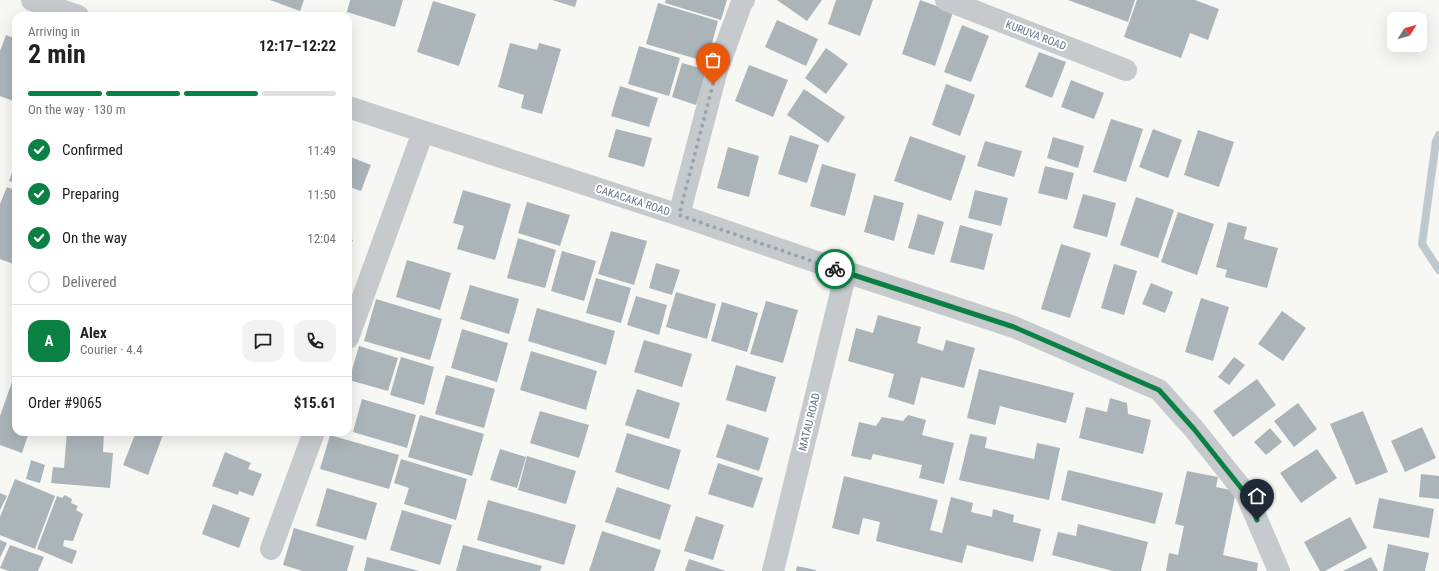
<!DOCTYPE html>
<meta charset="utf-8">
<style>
:root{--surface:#fff;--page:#f2f2f2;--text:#202124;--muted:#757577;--line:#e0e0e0;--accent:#0b8043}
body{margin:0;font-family:"Roboto Condensed",sans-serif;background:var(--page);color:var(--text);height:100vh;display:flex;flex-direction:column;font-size:15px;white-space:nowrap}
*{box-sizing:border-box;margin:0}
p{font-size:13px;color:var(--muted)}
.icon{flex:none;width:22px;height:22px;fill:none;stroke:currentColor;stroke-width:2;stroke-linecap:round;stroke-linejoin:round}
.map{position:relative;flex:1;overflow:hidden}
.details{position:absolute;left:12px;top:12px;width:340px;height:424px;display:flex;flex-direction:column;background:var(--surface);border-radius:12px;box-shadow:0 4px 16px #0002}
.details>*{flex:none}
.needle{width:26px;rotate:53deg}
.tools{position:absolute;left:1387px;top:12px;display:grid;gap:8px}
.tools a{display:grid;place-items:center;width:40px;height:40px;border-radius:8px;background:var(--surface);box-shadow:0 4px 16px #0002;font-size:20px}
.pin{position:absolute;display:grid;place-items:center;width:34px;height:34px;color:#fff;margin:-41px -17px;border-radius:50% 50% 50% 0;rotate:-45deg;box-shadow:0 0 4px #0007}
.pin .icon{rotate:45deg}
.courier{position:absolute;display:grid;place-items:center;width:40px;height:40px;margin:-20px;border:3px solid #0b8043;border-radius:50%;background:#fff;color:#222;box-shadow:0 1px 5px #0007}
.headline em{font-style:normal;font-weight:700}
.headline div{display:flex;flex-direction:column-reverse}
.headline{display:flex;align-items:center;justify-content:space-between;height:68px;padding:0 16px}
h1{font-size:26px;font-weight:700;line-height:30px}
.bar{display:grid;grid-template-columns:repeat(4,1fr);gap:6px 4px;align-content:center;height:48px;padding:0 16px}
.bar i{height:5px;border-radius:3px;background:var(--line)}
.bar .selected{background:var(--accent)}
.bar p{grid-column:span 4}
.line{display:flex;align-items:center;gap:10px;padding:0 16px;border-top:1px solid var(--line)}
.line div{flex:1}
.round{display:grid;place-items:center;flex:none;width:42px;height:42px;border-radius:12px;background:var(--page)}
ol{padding:0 16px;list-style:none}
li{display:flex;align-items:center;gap:12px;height:44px}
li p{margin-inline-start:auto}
li .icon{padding:4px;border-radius:50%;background:var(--accent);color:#fff;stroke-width:4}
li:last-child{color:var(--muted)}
li i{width:22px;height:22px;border:2px solid var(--line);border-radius:50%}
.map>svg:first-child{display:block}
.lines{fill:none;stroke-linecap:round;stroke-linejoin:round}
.stream{stroke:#bdc9cd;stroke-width:8}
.building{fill:#abb4b9}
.minor{stroke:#c6cacd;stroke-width:22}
.done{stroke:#97a4ad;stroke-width:4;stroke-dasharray:0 7.2}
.route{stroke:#0b8043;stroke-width:5}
.labels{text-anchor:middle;stroke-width:4;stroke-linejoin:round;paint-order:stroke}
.street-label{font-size:11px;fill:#647787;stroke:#fff}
</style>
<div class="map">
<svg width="1439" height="571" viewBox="0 0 1439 571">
<rect width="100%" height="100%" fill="#f7f7f4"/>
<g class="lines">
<path class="stream" d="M1439,135L1436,141L1422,244L1439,270"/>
</g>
<path class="building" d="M270,0H304L300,11Z
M350,0H403L395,27L347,12Z
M552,0H577L575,7Z
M666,0H727L721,20L665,3Z
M777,0H822L807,21Z
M836,0H873L860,36L828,24Z
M920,0L953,12L935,66L902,54Z
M1068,0H1135L1128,22Z
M1137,0H1195L1219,9L1208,40L1190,33L1181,58L1124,37Z
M433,1L476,14L459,66L417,52Z
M658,3L718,21L707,62L646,44Z
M777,20L818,39L806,66L765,47Z
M962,25L989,36L971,82L944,72Z
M6,35L16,39V102L0,96V51Z
M510,43L537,50L539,43L561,49L542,114L521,108L524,95L498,87Z
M639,46L680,58L669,96L628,84Z
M826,48L848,64L826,94L805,78Z
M1039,52L1066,62L1052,98L1025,87Z
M682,63L707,70L696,105L672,97Z
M749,65L788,80L773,117L735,101Z
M1071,80L1104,93L1094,119L1061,107Z
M946,84L975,95L960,136L932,125Z
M620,86L658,98L649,127L611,116Z
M804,89L845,117L828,143L787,115Z
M1111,119L1143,129L1126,182L1093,172Z
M616,129L652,138L644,167L608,157Z
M1153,129L1182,140L1168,178L1139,167Z
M1198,130L1234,142L1219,187L1184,175Z
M790,135L819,145L807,183L778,174Z
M910,136L966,156L951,201L894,181Z
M1053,137L1084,146L1078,168L1047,158Z
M985,141L1022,151L1014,177L977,166Z
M728,147L759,156L749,197L717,188Z
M348,156L371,165L361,191L352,188L348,199Z
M16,162V184L9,181Z
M822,164L856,174L845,216L810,206Z
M1045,166L1074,173L1067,200L1038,193Z
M7,187L16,191V265L0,259V204Z
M463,190L511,204L495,260L457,249L464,226L453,223Z
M975,190L1008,198L1001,226L968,218Z
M1083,194L1116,203L1107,237L1073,228Z
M874,195L904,203L894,241L864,232Z
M1136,197L1174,210L1158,258L1120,245Z
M527,202L570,215L560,246L518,233Z
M1178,212L1214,224L1197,275L1161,262Z
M918,214L944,222L934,255L908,248Z
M1228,222L1247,227L1244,239L1278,248L1267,288L1225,277L1227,270L1216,267Z
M960,225L993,234L984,270L950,262Z
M611,231L647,241L634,285L598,274Z
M348,238L353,240L348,253Z
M518,238L556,250L545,288L507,278Z
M1061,244L1091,253L1070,318L1041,309Z
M562,251L596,261L584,301L551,291Z
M407,260L451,273L440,310L396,297Z
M656,263L680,270L672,295L649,288Z
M1114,264L1137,271L1124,315L1101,308Z
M596,278L631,288L621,323L586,313Z
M1151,283L1173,292L1165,313L1142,304Z
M470,285L519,299L509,334L460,319Z
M676,292L716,304L707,339L666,327Z
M636,296L667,305L659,335L627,325Z
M1201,298L1229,307L1213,361L1185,352Z
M376,299L442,319L430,360L364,341Z
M766,301L798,310L783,363L750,354Z
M722,302L758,313L747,352L711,341Z
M537,308L615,331L606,365L528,341Z
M1282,311L1306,328L1283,361L1258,344Z
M878,315L921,327L917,343L943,351L946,340L975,348L964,388L921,377L914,405L888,397L894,374L848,361L856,328L873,333Z
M462,329L508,343L497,382L451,368Z
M644,340L692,354L682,387L634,372Z
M359,346L398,358L388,391L349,380Z
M531,351L597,371L586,410L520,390Z
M401,357L434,367L424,405L390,395Z
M1234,357L1245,365L1229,385L1218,377Z
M736,365L776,377L766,412L726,400Z
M979,369L1074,393L1066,423L1000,406L995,425L967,418Z
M446,375L495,389L484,428L435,414Z
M13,379L16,380V432H29L22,453L0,445V416Z
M1257,379L1276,405L1233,437L1213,411Z
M637,389L680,403L669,439L625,425Z
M1110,398L1127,403L1128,414L1151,420L1143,454L1079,438L1086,407L1107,412Z
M362,399L416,415L407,448L353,432Z
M1298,403L1317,429L1294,447L1274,421Z
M540,411L589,425L579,458L530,443Z
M1363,411L1388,472L1356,485L1330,424Z
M420,415L484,434L472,476L408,457Z
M908,415L926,420L922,435L954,443L944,484L919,478L922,465L873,454L871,460L851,456L859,422L876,426L882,417L903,421Z
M727,424L769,438L759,471L716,457Z
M1422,427L1436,458L1405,472L1391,441Z
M1270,428L1282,442L1266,455L1254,442Z
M67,432H104L103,452L113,453L110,488L51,483L53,467L64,468Z
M136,432H164L148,475L123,465Z
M627,433L681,450L669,490L615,472Z
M970,434L987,437L985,448L1034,459L1037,443L1060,448L1049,500L959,480Z
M330,435L399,455L389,489L320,469Z
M500,449L526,457L517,488L490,480Z
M1317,449L1337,478L1301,503L1280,473Z
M225,452L251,463L248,469L262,474L253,496L239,491L238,495L212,486Z
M527,456L576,471L566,504L518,490Z
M401,459L467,479L456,520L404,504L409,488L394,483Z
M31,460L45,465L40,483L26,479Z
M718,463L763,478L753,508L708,494Z
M1068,470L1163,493L1155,524L1061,500Z
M1187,471L1218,477L1216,487L1236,491L1223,555L1258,563L1257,571H1166L1169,553L1178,555L1184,526L1175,524Z
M1421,474L1439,476V499L1419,497Z
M844,476L938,500L930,530L942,533L951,497L973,503L971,512L992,517L993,509L1014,515L1013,522L1041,529L1033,562L967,545L962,563L876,541L880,522L863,518L859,535L832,528Z
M15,479L55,496L35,549L0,535V517Z
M617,487L671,505L660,540L605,522Z
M327,488L377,503L366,540L316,526Z
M0,493L7,496L0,510Z
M65,495L72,499L71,503L78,506L76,510L83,514L73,541L64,540L63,546L77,551L72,564L37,549L57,496L62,498Z
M1379,498L1434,509L1429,538L1373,528Z
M488,500L576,525L564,565L477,540Z
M213,504L250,518L239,548L202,534Z
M402,510L452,525L440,565L390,550Z
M696,516L724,525L713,560L684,551Z
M1350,517L1367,548L1325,571H1320L1304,542Z
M1078,524L1148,542L1141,571H1113L1052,555L1058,532L1076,536Z
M294,528L354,546L347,571H303L283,565Z
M602,531L661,550L654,571H589Z
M0,540L7,543L0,558Z
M1388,544L1429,553L1425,571H1383Z
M10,545L44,557L38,571H9L0,568Z
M463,545L542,566L540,571H456Z
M367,557L419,571H364Z
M1371,557L1378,571H1343Z
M689,559L726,571H685Z
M797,566L816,570V571H796Z"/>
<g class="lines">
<path class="minor" d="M32,0L78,16
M946,0L1126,70
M348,107L679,215L846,272L1014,327L1159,390L1194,429L1246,494L1279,571
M679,215L717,70L742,2L744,0
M348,338L423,132
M271,549L314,432
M773,571L846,272"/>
</g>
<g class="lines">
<path class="done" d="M713,84L679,215L835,269"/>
<path class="route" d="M835,269L1014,327L1159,390L1194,429L1246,494L1257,520"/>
</g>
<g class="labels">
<g class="street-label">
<text transform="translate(1036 35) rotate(21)" y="4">KURUVA ROAD</text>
<text transform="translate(633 200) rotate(18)" y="4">CAKACAKA ROAD</text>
<text transform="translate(809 422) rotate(-76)" y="4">MATAU ROAD</text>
</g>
</g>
</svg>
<div class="tools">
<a><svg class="needle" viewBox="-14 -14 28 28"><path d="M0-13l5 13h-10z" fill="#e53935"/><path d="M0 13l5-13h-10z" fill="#757577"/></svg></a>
</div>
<div class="pin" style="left:713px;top:84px;background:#ea580c"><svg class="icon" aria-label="bag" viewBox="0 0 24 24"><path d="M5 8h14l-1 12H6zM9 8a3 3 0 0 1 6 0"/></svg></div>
<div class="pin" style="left:1257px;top:520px;background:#1f2937"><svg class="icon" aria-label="home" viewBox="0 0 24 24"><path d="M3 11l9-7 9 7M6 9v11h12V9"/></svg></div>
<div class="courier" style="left:835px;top:269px"><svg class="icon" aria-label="bike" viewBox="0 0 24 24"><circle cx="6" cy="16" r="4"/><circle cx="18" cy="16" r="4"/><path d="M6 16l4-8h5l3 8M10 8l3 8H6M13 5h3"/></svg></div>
<section class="details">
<div class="headline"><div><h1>2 min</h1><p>Arriving in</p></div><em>12:17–12:22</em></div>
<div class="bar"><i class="selected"></i><i class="selected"></i><i class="selected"></i><i></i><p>On the way · 130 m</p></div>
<ol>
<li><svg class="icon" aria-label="check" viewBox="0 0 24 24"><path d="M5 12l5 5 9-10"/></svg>Confirmed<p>11:49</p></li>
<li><svg class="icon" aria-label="check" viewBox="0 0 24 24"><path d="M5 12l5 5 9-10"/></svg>Preparing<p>11:50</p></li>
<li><svg class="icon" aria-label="check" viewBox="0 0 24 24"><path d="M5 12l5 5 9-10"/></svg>On the way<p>12:04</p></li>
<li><i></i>Delivered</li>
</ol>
<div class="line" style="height:72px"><b class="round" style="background:var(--accent);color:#fff">A</b><div><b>Alex</b><p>Courier · 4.4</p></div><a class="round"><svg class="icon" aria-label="chat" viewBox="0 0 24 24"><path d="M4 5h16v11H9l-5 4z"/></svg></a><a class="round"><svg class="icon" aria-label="phone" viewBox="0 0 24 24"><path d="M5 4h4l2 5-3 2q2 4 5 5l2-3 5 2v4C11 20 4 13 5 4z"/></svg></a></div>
<div class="line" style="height:52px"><div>Order #9065</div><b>$15.61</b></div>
</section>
</div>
